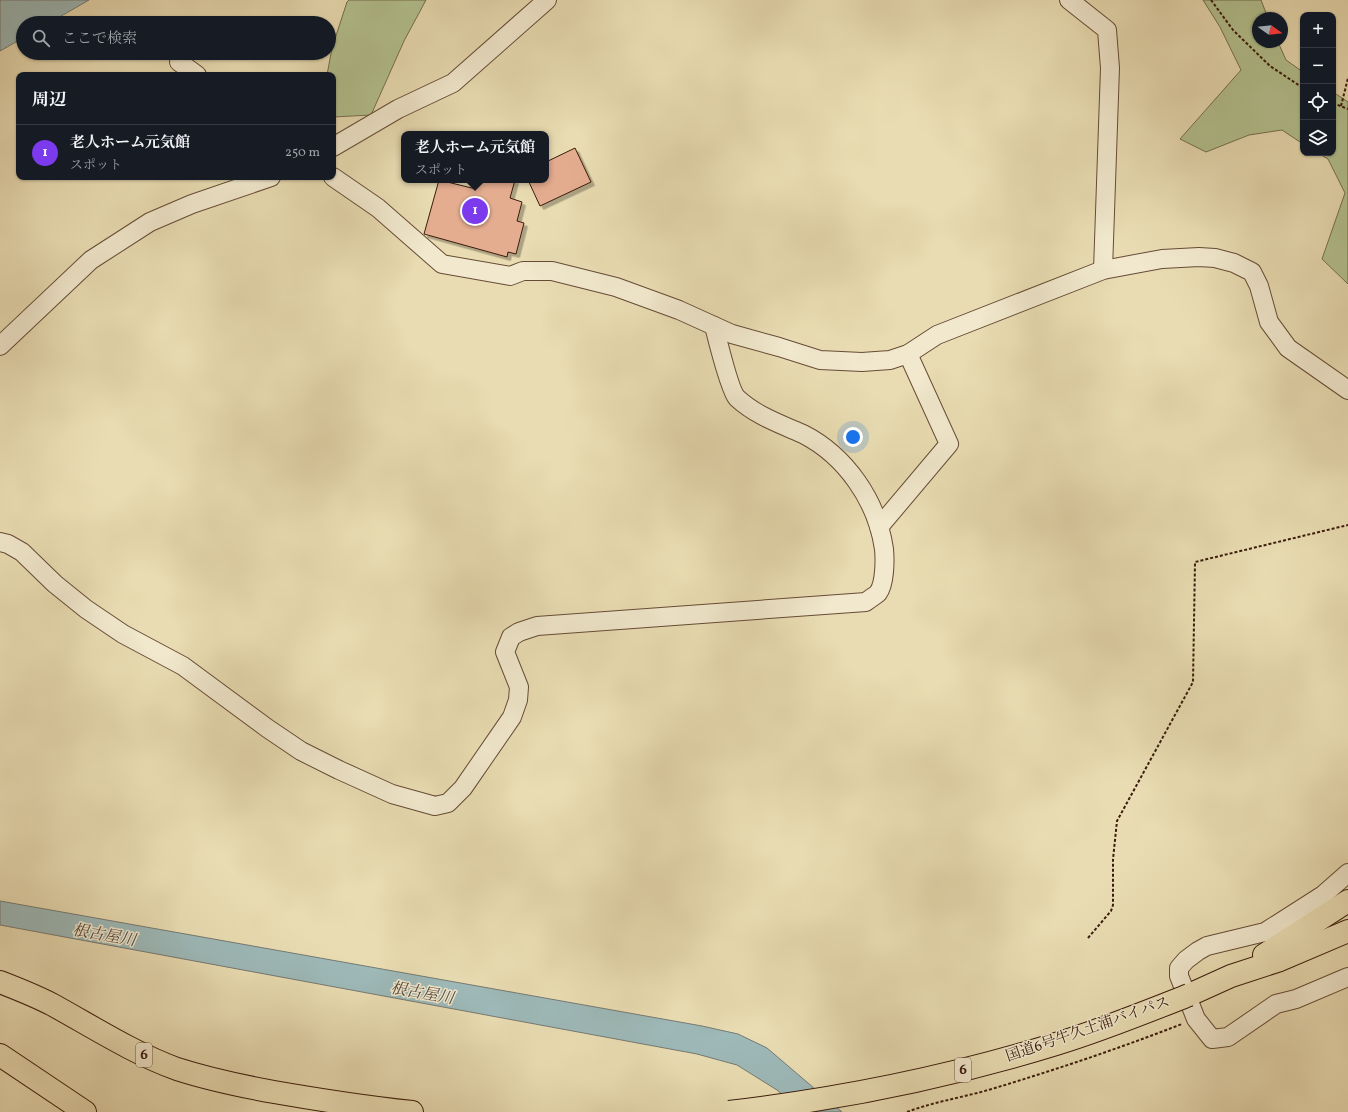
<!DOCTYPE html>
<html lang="ja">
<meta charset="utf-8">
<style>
body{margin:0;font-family:Vollkorn,"Noto Serif JP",serif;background:#242831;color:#f1f3f6}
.controls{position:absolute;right:12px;top:12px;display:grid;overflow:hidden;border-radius:8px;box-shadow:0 1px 3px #0004}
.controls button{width:36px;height:36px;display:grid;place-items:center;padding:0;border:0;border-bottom:1px solid #363941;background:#171b24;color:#f1f3f6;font:20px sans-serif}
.compass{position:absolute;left:1252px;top:12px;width:36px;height:36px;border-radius:50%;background:#171b24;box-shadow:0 1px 3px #0004;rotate:105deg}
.you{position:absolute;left:853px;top:437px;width:14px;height:14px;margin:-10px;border:3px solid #fff;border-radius:50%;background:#1a73e8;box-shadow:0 0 0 6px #1a73e833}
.badge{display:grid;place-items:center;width:26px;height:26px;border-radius:50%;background:#7c3aed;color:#fff;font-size:13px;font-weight:700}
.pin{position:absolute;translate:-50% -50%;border:2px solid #fff;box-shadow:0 1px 4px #0006}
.popup{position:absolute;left:401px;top:131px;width:148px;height:52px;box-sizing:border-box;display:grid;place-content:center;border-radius:8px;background:#171b24;filter:drop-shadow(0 1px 3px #0005);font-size:13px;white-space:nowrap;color:#9ea1a6}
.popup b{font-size:15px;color:#f1f3f6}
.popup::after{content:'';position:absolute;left:50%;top:100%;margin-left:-8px;border:8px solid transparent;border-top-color:#171b24}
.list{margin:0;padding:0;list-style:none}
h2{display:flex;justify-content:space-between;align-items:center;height:52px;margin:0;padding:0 16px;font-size:17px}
h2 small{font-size:13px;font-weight:400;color:#9ea1a6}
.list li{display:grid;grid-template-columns:26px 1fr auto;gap:12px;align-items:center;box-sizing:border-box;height:56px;padding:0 16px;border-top:1px solid #363941}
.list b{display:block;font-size:15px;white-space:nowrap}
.list p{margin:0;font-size:13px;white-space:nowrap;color:#9ea1a6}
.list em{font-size:13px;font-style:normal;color:#9ea1a6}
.icon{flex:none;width:22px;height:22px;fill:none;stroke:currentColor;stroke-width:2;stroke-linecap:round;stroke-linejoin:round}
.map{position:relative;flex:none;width:1348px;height:1112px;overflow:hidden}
.search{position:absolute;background:#171b24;box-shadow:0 1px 3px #0004;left:16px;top:16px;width:320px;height:44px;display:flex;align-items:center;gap:10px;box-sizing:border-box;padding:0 14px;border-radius:22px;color:#9ea1a6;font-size:15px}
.panel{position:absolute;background:#171b24;box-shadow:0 1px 3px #0004;left:16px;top:72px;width:320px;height:108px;border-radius:8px}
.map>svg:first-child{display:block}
</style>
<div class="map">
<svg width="1348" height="1112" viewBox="0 0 1348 1112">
<defs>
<filter id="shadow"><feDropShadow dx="3.5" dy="3.5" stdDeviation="0" flood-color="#0004"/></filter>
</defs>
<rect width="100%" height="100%" fill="#e9dcb2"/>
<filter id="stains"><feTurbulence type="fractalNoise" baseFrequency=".005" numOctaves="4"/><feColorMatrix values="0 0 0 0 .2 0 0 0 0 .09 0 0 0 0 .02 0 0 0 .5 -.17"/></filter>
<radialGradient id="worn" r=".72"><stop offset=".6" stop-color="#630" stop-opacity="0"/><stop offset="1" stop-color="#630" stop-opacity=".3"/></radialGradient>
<g fill="#b3c18f" stroke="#776e4e">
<path d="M349,0H426L404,41L371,115L333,117V75H327L332,48L347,2Z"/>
<path d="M1203,0H1261L1268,18H1258V42H1278L1286,60L1303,72V144L1282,130L1249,135L1206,152L1180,139L1241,70L1220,27Z"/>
<path d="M1333,92L1348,102V284L1322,259L1345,193L1328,159L1318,153H1333Z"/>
</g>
<g fill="#9db9b8" stroke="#767a73">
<path d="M0,0H89L49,23H23V38L0,51Z"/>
<path d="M0,901L702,1026L738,1034L767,1048L842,1112H802L777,1090L737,1065L697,1054L0,925Z"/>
</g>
<g fill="#e5ad90" stroke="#3b1c0c" filter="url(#shadow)">
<path d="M575,148L591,182L540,206L528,180H546V162Z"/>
<path d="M439,180L476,189L479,180H515L510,198L522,202L517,221L524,223L516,254L508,252L507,257L424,234Z"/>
</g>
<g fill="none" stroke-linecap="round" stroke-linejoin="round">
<g stroke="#664c36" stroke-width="20">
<g id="minor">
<path d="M1069,0L1107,30L1110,68L1103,270"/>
<path d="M179,62L197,75"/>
<path d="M333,147L398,109L453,83L547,0"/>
<path d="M333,177L378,208L442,264L510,276L523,271H552L616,287L679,310L732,334L779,347L820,360L862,362L890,360L908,354L937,335L1103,270L1162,259L1199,257L1215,258L1234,263L1252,272L1259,286L1269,322L1288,348L1348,390"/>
<path d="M0,346L91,260L150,222L192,204L271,177"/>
<path d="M879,527L949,444L908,354"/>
<path d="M0,542L8,544L22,552L55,584L86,609L123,634L183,666L267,728L301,751L339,770L392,794L435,806L448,803L463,788L512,717L518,700L519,687L505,652L511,637L519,632L537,626L866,602C869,599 875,596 878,593C885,584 885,560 884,549C877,501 846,456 803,434C780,424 755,415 737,398C730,391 717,338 714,326"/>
<path d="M1348,873L1323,895L1265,932L1207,946L1198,951L1186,960L1179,968V976L1196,1019L1212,1039L1228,1037L1276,1004L1296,999L1348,977"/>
</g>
</g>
<g stroke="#3b1c0c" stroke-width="24">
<g id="highway">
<path d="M1264,955L1348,901"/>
<path d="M0,982C18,989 36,996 53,1005C93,1027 133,1053 177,1069C208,1079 241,1086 274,1092C320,1100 366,1107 412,1112"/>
<path d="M1189,995L1231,976L1280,960L1348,931"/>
<path d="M0,1055L85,1112"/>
</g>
</g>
<g stroke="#3b1c0c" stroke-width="2" stroke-dasharray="3 2" stroke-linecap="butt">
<path d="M1211,0L1233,30L1270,66L1303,88"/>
<path d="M1333,103L1348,109"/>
<path d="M1341,106L1348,78"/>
<path d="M1088,938L1111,911L1113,905V859L1117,821L1193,682L1195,562L1348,525"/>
<path d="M907,1112C936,1101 966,1097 995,1088C1058,1069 1120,1048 1182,1024"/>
</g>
<use href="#minor" stroke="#f1e8cd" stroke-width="18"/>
<use href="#highway" stroke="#e9dcb2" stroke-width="22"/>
<g stroke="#3b1c0c" stroke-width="24" stroke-linecap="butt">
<path id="highway-bridge" d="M729,1112C840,1099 949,1077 1056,1044C1102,1030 1146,1012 1189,995"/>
</g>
<use href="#highway-bridge" stroke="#e9dcb2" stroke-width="22"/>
</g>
<g text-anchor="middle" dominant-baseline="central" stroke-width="3" stroke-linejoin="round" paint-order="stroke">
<g fill="#f1e8cd" stroke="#725946" stroke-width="1">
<rect x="136" y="1043" width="16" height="24" rx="3"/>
<rect x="955" y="1058" width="16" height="24" rx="3"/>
</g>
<g font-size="14" font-weight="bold" fill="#3b1c0c">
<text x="144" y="1055">6</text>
<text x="963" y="1070">6</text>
</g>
<g font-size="15" fill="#3b1c0c" stroke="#f1e8cd">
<text transform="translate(1088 1030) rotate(-19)">国道6号牛久土浦バイパス</text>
</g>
<g font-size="16" font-style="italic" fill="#584b40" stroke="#f1e8cd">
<text transform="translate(104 936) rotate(10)">根古屋川</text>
<text transform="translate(422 994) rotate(10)">根古屋川</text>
</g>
</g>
<rect width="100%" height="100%" filter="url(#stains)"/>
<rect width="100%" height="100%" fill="url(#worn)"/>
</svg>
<div class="controls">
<button>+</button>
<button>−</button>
<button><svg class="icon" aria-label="locate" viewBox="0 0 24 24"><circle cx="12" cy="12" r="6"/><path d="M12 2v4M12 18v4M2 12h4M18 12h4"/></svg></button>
<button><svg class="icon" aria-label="layers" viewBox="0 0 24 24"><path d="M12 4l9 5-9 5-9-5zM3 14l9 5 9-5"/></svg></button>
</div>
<svg class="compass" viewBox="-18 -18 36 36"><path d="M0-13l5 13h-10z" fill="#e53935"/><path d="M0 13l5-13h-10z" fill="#9ea1a6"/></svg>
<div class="you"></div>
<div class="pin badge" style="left:475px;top:211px">1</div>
<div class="popup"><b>老人ホーム元気館</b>スポット</div>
<div class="search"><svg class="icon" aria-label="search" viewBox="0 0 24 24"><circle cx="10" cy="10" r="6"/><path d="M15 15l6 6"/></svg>ここで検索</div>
<section class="panel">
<h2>周辺<small></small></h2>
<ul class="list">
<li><span class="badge">1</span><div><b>老人ホーム元気館</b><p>スポット</p></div><em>250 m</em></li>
</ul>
</section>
</div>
